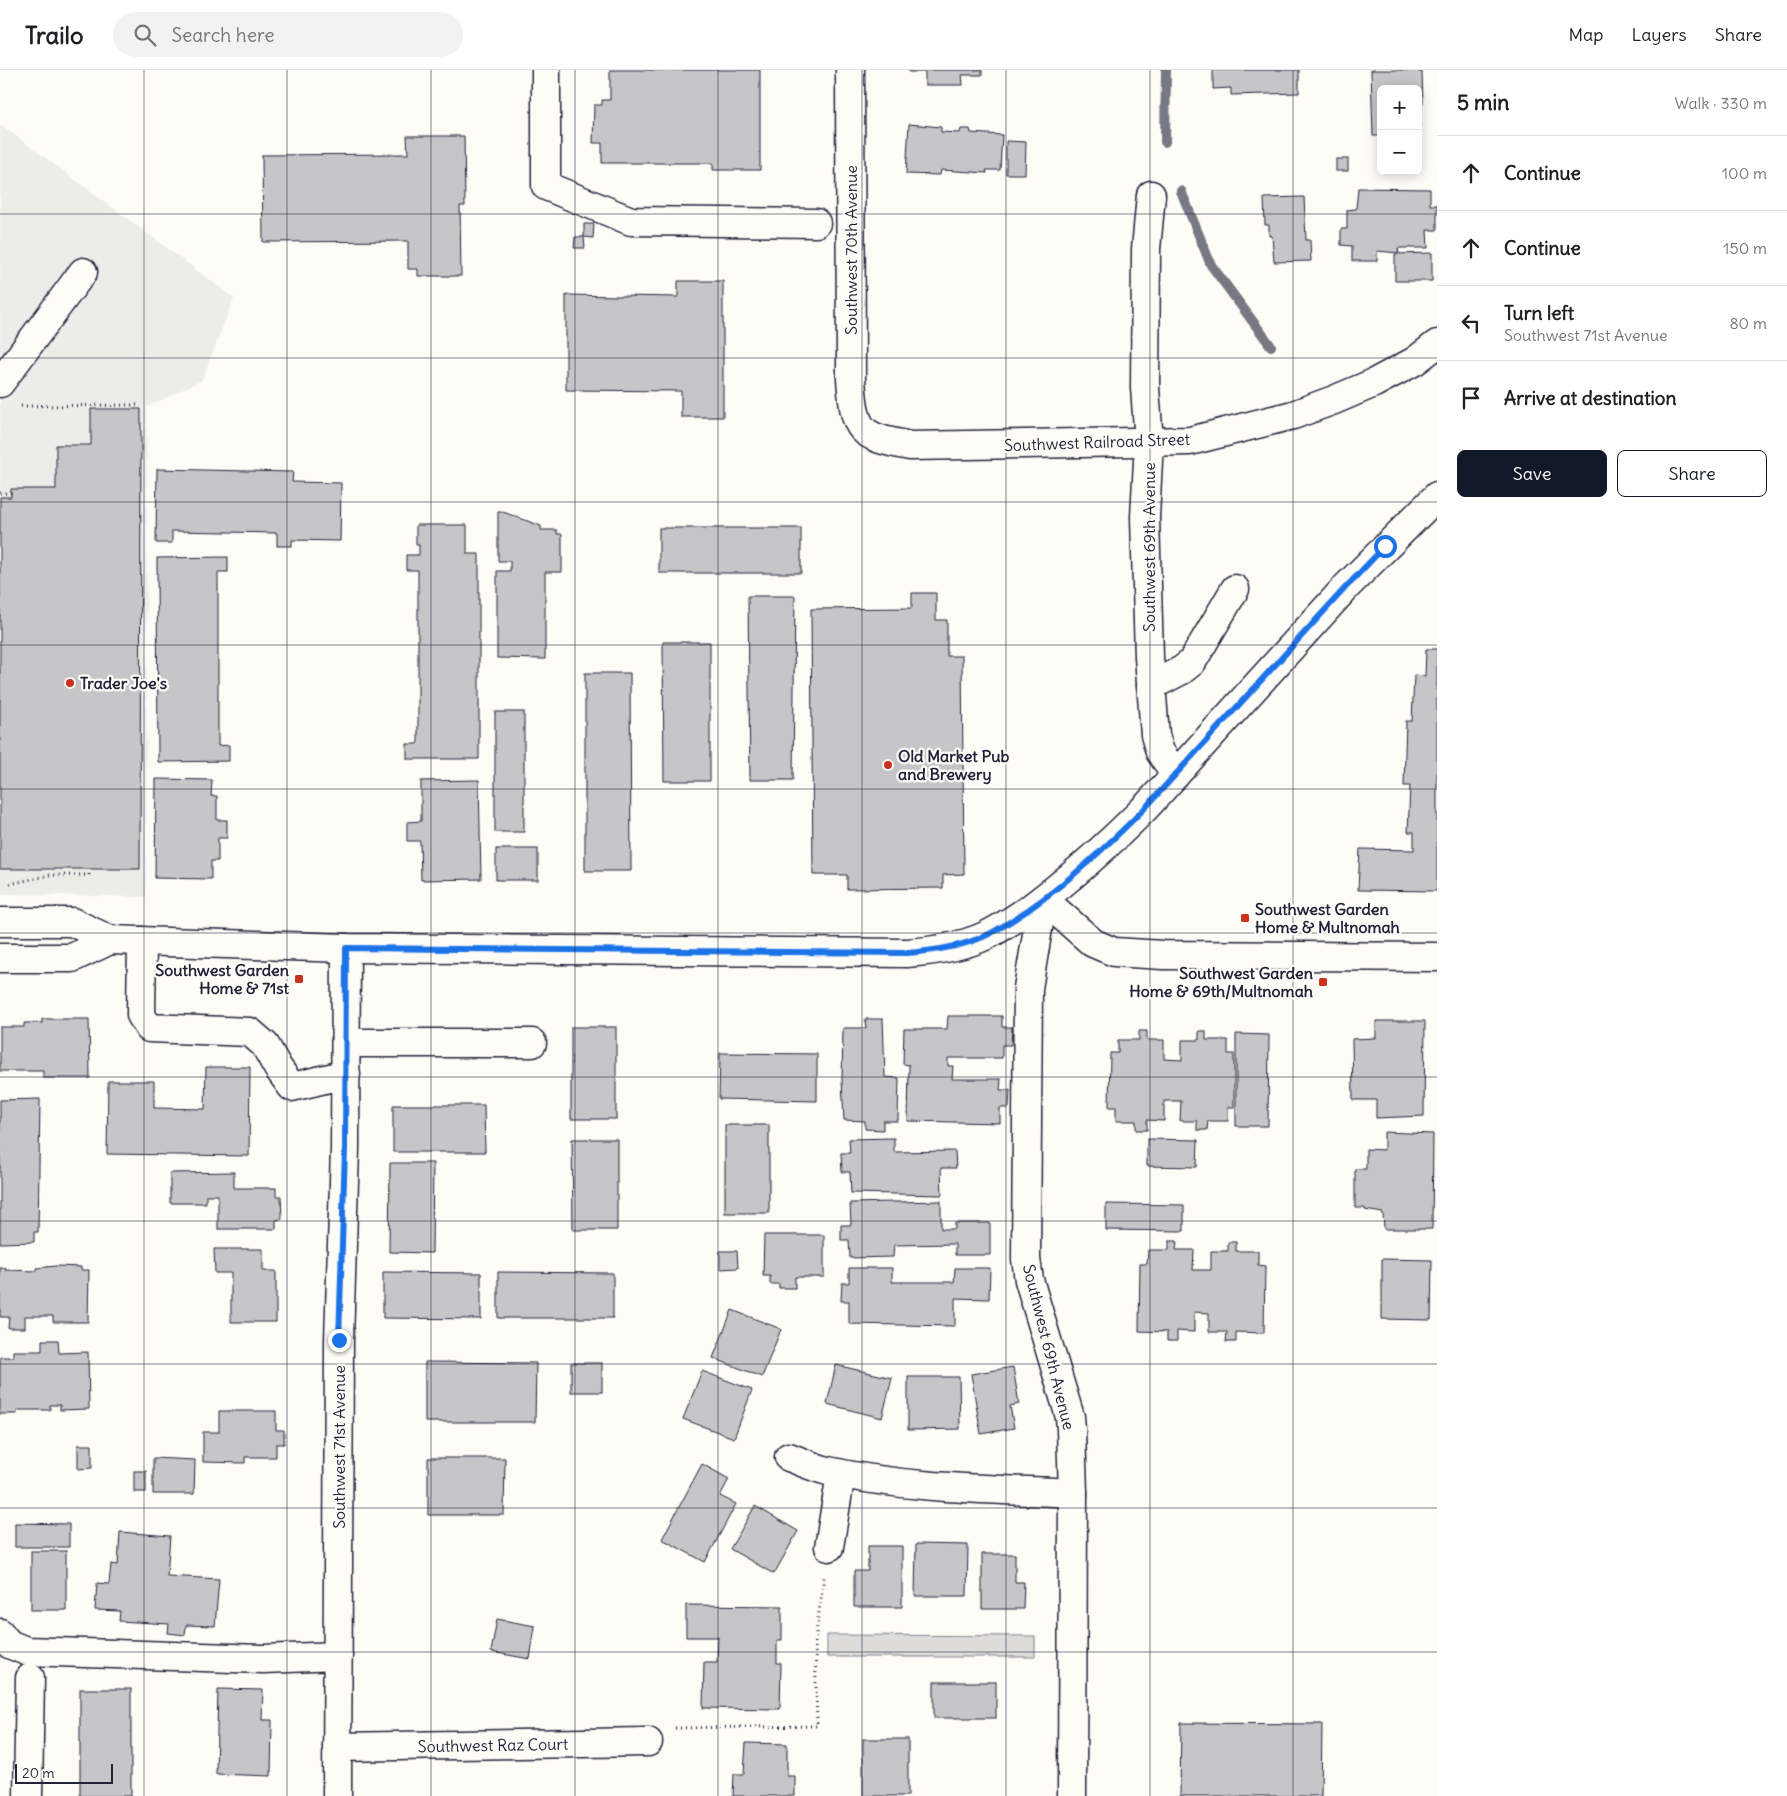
<!DOCTYPE html>
<meta charset="utf-8">
<style>
body{margin:0;font-family:Delius,sans-serif;background:#f2f2f2;color:#202124}
.controls{position:absolute;right:15px;top:15px;display:grid;overflow:hidden;border-radius:8px;box-shadow:0 2px 12px #0003}
.controls button{width:45px;height:45px;display:grid;place-items:center;padding:0;border:0;border-bottom:1px solid #e0e0e0;background:#fff;color:#202124;font:25px sans-serif}
.scale{position:absolute;left:15px;bottom:12px;width:98px;box-sizing:border-box;padding-left:5px;border:2px solid #22223b;border-top:0;font-size:14px;line-height:18px;white-space:nowrap;color:#22223b;-webkit-text-stroke:4px #fdfcf7;paint-order:stroke}
.stop{position:absolute;width:15px;height:15px;margin:-11px;border:4px solid #1a73e8;border-radius:50%;background:#fff}
.stop.end{background:#1a73e8;border-color:#fff;box-shadow:0 1px 5px #0008}
.list{margin:0;padding:0;list-style:none}
h2{display:flex;justify-content:space-between;align-items:center;height:65px;margin:0;padding:0 20px;font-size:21px}
h2 small{font-size:16px;font-weight:400;color:#757577}
.list li{display:grid;grid-template-columns:32px 1fr auto;gap:15px;align-items:center;box-sizing:border-box;height:75px;padding:0 20px;border-top:1px solid #e0e0e0}
.list b{display:block;font-size:19px;white-space:nowrap}
.list p{margin:0;font-size:16px;white-space:nowrap;color:#757577}
.list em{font-size:16px;font-style:normal;color:#757577}
.actions{display:flex;gap:10px;padding:15px 20px}
.actions a{flex:1;padding:11px 0;border:1px solid #111827;border-radius:8px;text-align:center;font-size:18px;color:#111827}
.actions .main{background:#111827;color:#fff}
.icon{flex:none;width:28px;height:28px;fill:none;stroke:currentColor;stroke-width:2;stroke-linecap:round;stroke-linejoin:round}
.map{position:relative;flex:none;width:1437px;height:1726px;overflow:hidden}
header{display:flex;align-items:center;gap:30px;box-sizing:border-box;height:70px;padding:0 25px;background:#fff;border-bottom:1px solid #e0e0e0}
header strong{font-size:24px}
nav{display:flex;gap:28px;margin-inline-start:auto;font-size:18px}
.search{width:350px;height:45px;background:#f2f2f2;display:flex;align-items:center;gap:12px;box-sizing:border-box;padding:0 18px;border-radius:28px;color:#757577;font-size:19px}
main{display:flex}
aside{flex:1;background:#fff}
.map>svg:first-child{display:block}
</style>
<header>
<strong>Trailo</strong>
<div class="search"><svg class="icon" aria-label="search" viewBox="0 0 24 24"><circle cx="10" cy="10" r="6"/><path d="M15 15l6 6"/></svg>Search here</div>
<nav><a>Map</a><a>Layers</a><a>Share</a></nav>
</header>
<main>
<div class="map">
<svg width="1437" height="1726" viewBox="0 0 1437 1726">
<rect width="100%" height="100%" fill="#fdfcf7"/>
<filter id="ink" filterUnits="userSpaceOnUse"><feTurbulence type="fractalNoise" baseFrequency=".02" numOctaves="2"/><feDisplacementMap in="SourceGraphic" scale="10" xChannelSelector="R" yChannelSelector="G"/><feConvolveMatrix kernelMatrix="1 2 1 2 8 2 1 2 1" color-interpolation-filters="sRGB"/></filter>
<g filter="url(#ink)">
<path fill="#ecece9" d="M0,54L234,228L202,310L147,337L146,827L0,824Z"/>
<path fill="#dddcdb" stroke="#807f8b" d="M827,1565L1035,1566V1587H827Z"/>
<g fill="none" stroke-linecap="round" stroke-linejoin="round">
<g stroke="#787885" stroke-width="10">
<path d="M1165,72L1166,0"/>
<path d="M1181,121L1211,195L1271,276"/>
</g>
</g>
<g fill="#c6c6c8" stroke="#22223b">
<path d="M610,0H760V100H713V93H602V73H593L594,35H602V30H610Z"/>
<path d="M909,0H982V5H962L963,15H925V2H909Z"/>
<path d="M1213,0H1299V23L1231,25V18L1213,19Z"/>
<path d="M1371,0H1419V2H1422L1423,34H1420V66H1418V19H1381V66H1373Z"/>
<path d="M909,54L941,57V62L960,63L961,59H970L971,63L1002,65L1000,100H986L987,103L941,100L940,105L906,104Z"/>
<path d="M407,66H464L465,136H460L461,206H418V199H408V171L263,172L262,85L408,84Z"/>
<path d="M1006,71L1026,72L1025,104H1006Z"/>
<rect x="1336" y="89" width="12" height="12"/>
<path d="M1358,118L1430,119V135H1437V160H1427L1428,178H1398L1399,183L1377,181V191H1352V176L1341,175V159H1347V140L1356,139Z"/>
<path d="M1304,127L1306,170H1310L1311,191L1274,192L1272,166H1269V155H1265L1264,128Z"/>
<path d="M584,154H594L593,168L584,167Z"/>
<path d="M575,167H584L585,178H574Z"/>
<path d="M1432,183V211H1395V184Z"/>
<path d="M678,211H723V347H681V321L566,320V225L678,227Z"/>
<path d="M91,339H141L140,799H0V427H11V419H56V375H91Z"/>
<path d="M157,399L293,402L292,412L341,413L340,471L292,470V476H277V463L172,461V473H156Z"/>
<path d="M498,442H503L541,456V460H557V464H562V502H545V589L497,588V501H510V491H498Z"/>
<path d="M416,455H467V484H479V689H407V674H418V500H406V485H419V475H416Z"/>
<rect x="659" y="458" width="142" height="45"/>
<path d="M228,487V502H218V676L229,675V691L158,692L157,488Z"/>
<path d="M912,523H936V550H947V586H962L964,804L943,805V818L847,819V805H813L811,539L912,538Z"/>
<path d="M748,526H795L793,710H750Z"/>
<path d="M663,572H710V711H664Z"/>
<path d="M1426,579H1437V821L1358,820L1360,779L1414,780V762H1408L1410,716H1404L1406,651H1412L1414,605L1425,606Z"/>
<path d="M585,603H630L631,801H585Z"/>
<rect x="495" y="642" width="29" height="120"/>
<path d="M156,709L212,710L211,726H217V750H227V768H218V791H211V809L155,808Z"/>
<path d="M479,710L481,809L421,810L420,771H407V752L421,751V711Z"/>
<rect x="496" y="779" width="42" height="31"/>
<path d="M948,946H1002V957H1012L1011,975H1002V988H948V996H953L952,1009H1001L1000,1020H1010L1009,1038H1000V1053L908,1051L909,995L903,994L904,959H947Z"/>
<path d="M42,949H89L90,1008H43V1001H0V957H24V953H42Z"/>
<path d="M865,949H883L885,1007L899,1008L898,1051H883V1060L865,1059V1051L844,1050L842,1011L843,958H866Z"/>
<path d="M1376,951H1425L1424,1046L1376,1048V1030H1353L1352,969L1376,968Z"/>
<rect x="571" y="957" width="45" height="92"/>
<path d="M1139,961H1147V970H1164V989L1182,990V970H1199V961H1206V970H1228V984H1234V1037H1228V1051H1208L1207,1060H1197V1051H1180L1181,1031H1164V1051L1147,1050V1060H1136V1051H1116V1037H1109L1110,983H1118V970H1139Z"/>
<path d="M1236,964L1269,965L1268,1056H1236Z"/>
<path d="M720,983L817,984V1031L719,1029Z"/>
<path d="M206,997H250L249,1086L107,1084L108,1011H154V1038L205,1039Z"/>
<path d="M40,1029L38,1162H34V1172L0,1173V1030Z"/>
<path d="M393,1035H484L485,1082H393Z"/>
<rect x="725" y="1055" width="44" height="88"/>
<path d="M1384,1062L1433,1064L1432,1159H1384L1383,1143L1365,1140V1138H1355V1099H1366V1079L1384,1080Z"/>
<path d="M894,1068V1082L955,1081L956,1098H941L942,1125L851,1123L850,1102H842L841,1083H850L849,1069Z"/>
<path d="M572,1069H617V1160H573Z"/>
<path d="M1147,1069L1198,1070L1197,1097L1147,1096Z"/>
<path d="M390,1093H433L432,1183L389,1182Z"/>
<path d="M234,1102V1118H276V1126H281L282,1149L276,1150V1159H218V1125H206V1133H170V1103Z"/>
<path d="M941,1131V1159H955V1153H990V1185H955V1174L894,1175L893,1187L850,1188L849,1170H841V1155H851L850,1133Z"/>
<path d="M1106,1134L1184,1135V1161L1106,1160Z"/>
<path d="M764,1165H824V1207H795V1218H779V1214H770V1206H763Z"/>
<path d="M1169,1171H1177L1176,1180H1194L1193,1200H1211V1181H1228V1172H1236V1181H1258V1195L1265,1196L1264,1263L1236,1262V1272H1226L1227,1262H1209V1243L1194,1242V1262L1177,1261V1271H1167V1262L1139,1261L1140,1194H1147L1148,1180H1169Z"/>
<path d="M214,1179H263V1201H276V1252H231V1203H215Z"/>
<path d="M720,1181H737L738,1198L720,1199Z"/>
<path d="M1382,1189L1432,1190L1431,1250L1382,1249Z"/>
<path d="M56,1196L81,1197V1200H89L88,1252H53V1246H25V1258H8L9,1247H0V1198H6L5,1200L37,1201V1198Z"/>
<path d="M849,1198H892V1212H954L955,1198H990L989,1229L955,1228V1256L849,1254V1231H841L842,1213H849Z"/>
<path d="M383,1202L481,1203V1249L383,1248Z"/>
<path d="M498,1202L613,1203V1248H498Z"/>
<path d="M732,1240L781,1259L762,1307L713,1288Z"/>
<path d="M42,1270H58L59,1283L88,1282L89,1339L60,1340V1335H50V1340H17V1344H0V1287H13V1281H42Z"/>
<path d="M425,1292L536,1293L535,1352H425Z"/>
<rect x="571" y="1293" width="31" height="29"/>
<path d="M836,1295L892,1308L882,1348L827,1334Z"/>
<path d="M1013,1297L1019,1334L1010,1336L1014,1358L981,1364L971,1304Z"/>
<path d="M702,1301L752,1320L734,1368L683,1349Z"/>
<path d="M908,1307H959L960,1359L908,1360Z"/>
<path d="M219,1341H276V1360H284V1374H276V1387H245V1393L203,1392V1362H219Z"/>
<path d="M78,1375H92V1398L78,1399Z"/>
<path d="M153,1388L195,1390L194,1424H153Z"/>
<path d="M428,1388H505L504,1445H428Z"/>
<path d="M702,1394L729,1409L720,1426L736,1434L705,1492L662,1469Z"/>
<rect x="134" y="1401" width="12" height="21"/>
<path d="M755,1436L798,1461L774,1504L730,1479Z"/>
<path d="M15,1453L69,1454V1477H15Z"/>
<path d="M120,1462L170,1466L167,1506L219,1509L215,1556L186,1555L185,1565L168,1563L169,1554L119,1551L120,1541L95,1540L97,1513L109,1514L111,1494L118,1495Z"/>
<path d="M916,1474L968,1475L967,1526H915Z"/>
<path d="M868,1476H902V1537H854V1501H868Z"/>
<rect x="31" y="1481" width="35" height="59"/>
<path d="M982,1484H1015V1512H1024L1023,1539H982Z"/>
<path d="M686,1535L782,1536V1570H777V1593H781L780,1639L703,1638L704,1592H717L718,1567H686Z"/>
<path d="M497,1549L535,1556L530,1589L491,1582Z"/>
<rect x="934" y="1612" width="62" height="36"/>
<rect x="80" y="1619" width="51" height="107"/>
<path d="M218,1619L263,1620L262,1650H272L271,1706L216,1704Z"/>
<path d="M1181,1653L1322,1654L1321,1726H1180Z"/>
<rect x="863" y="1669" width="45" height="57"/>
<path d="M746,1673L787,1674V1706H795V1726H733L734,1704H744Z"/>
</g>
<g fill="none" stroke-linecap="round" stroke-linejoin="round">
<g stroke="#22223b" stroke-width="31">
<g id="minor">
<path d="M546,0V116L631,151L816,153"/>
<path d="M850,0L851,309C855,362 858,366 910,376L1190,371L1293,345L1334,330L1374,313L1415,291L1437,274"/>
<path d="M1151,125L1146,179L1145,318L1149,372L1145,447L1149,587L1155,665L1160,682L1176,704"/>
<path d="M0,313L83,202"/>
<path d="M1151,616L1182,600L1192,592L1235,519"/>
<path d="M1043,829L1028,918L1026,1189L1029,1210L1070,1347L1071,1359L1073,1423L1072,1726"/>
<path d="M1043,829L1093,873L1114,882L1163,885L1437,887"/>
<path d="M142,871L141,945L149,958L250,962L265,975L278,998L292,1017L346,1004"/>
<path d="M346,973H532"/>
<path d="M789,1387C802,1392 815,1398 828,1401C909,1419 991,1419 1073,1423"/>
<path d="M829,1477L841,1404"/>
<path d="M0,1563L9,1574L26,1581L263,1589L338,1586"/>
<path d="M337,1677L648,1672"/>
<path d="M28,1726L30,1608"/>
<path d="M337,1726L339,1270L345,1079L346,878"/>
</g>
</g>
<g stroke="#22223b" stroke-width="31">
<g id="major">
<path d="M0,852H72L110,870L346,878L907,883C934,881 961,877 985,866C1000,859 1014,849 1028,840C1071,809 1109,774 1146,737L1346,517L1437,426"/>
<path d="M0,888H72L110,870"/>
</g>
</g>
<g stroke="#22223b" stroke-width="3" stroke-dasharray="1 4" stroke-linecap="butt">
<path d="M21,336L138,335"/>
<path d="M0,423H11"/>
<path d="M10,814L50,805H89V799"/>
<path d="M675,1658L817,1656L815,1571L824,1506"/>
</g>
<use href="#minor" stroke="#fdfcf7" stroke-width="28"/>
<use href="#major" stroke="#fdfcf7" stroke-width="28"/>
</g>
</g>
<g fill="none" stroke-linecap="round" stroke-linejoin="round" filter="url(#ink)">
<path stroke="#1a73e8" stroke-width="6" d="M339,1270L345,1079L346,878L907,883C934,881 961,877 985,866C1000,859 1014,849 1028,840C1071,810 1109,774 1146,737L1346,517L1385,476"/>
</g>
<path fill="none" stroke="#22223b" stroke-width="1" stroke-opacity="0.55" d="M144,0V1726M287,0V1726M431,0V1726M575,0V1726M718,0V1726M862,0V1726M1006,0V1726M1150,0V1726M1293,0V1726M0,144H1437M0,288H1437M0,432H1437M0,575H1437M0,719H1437M0,863H1437M0,1007H1437M0,1151H1437M0,1294H1437M0,1438H1437M0,1582H1437"/>
<g fill="#c8321e" stroke="#fdfcf7" stroke-width="2">
<circle cx="70" cy="613" r="5"/>
<circle cx="888" cy="695" r="5"/>
<rect x="1240" y="843" width="10" height="10" rx="2.5"/>
<rect x="294" y="904" width="10" height="10" rx="2.5"/>
<rect x="1318" y="907" width="10" height="10" rx="2.5"/>
</g>
<g text-anchor="middle" dominant-baseline="central" stroke-width="4.5" stroke-linejoin="round" paint-order="stroke">
<g font-size="16" fill="#22223b" stroke="#fdfcf7">
<text transform="translate(851 180) rotate(-90)">Southwest 70th Avenue</text>
<text transform="translate(1097 372) rotate(-2)">Southwest Railroad Street</text>
<text transform="translate(1149 477) rotate(-90)">Southwest 69th Avenue</text>
<text transform="translate(1049 1277) rotate(76)">Southwest 69th Avenue</text>
<text transform="translate(339 1377) rotate(-90)">Southwest 71st Avenue</text>
<text transform="translate(493 1675) rotate(-1)">Southwest Raz Court</text>
</g>
<g font-size="16" font-weight="bold" fill="#22223b" stroke="#fdfcf7" text-anchor="start">
<text x="80" y="613">Trader Joe's</text>
<text x="898" y="686">Old Market Pub<tspan x="898" dy="18">and Brewery</tspan></text>
<text x="1255" y="839">Southwest Garden<tspan x="1255" dy="18">Home &amp; Multnomah</tspan></text>
<text x="289" y="900" text-anchor="end">Southwest Garden<tspan x="289" dy="18">Home &amp; 71st</tspan></text>
<text x="1313" y="903" text-anchor="end">Southwest Garden<tspan x="1313" dy="18">Home &amp; 69th/Multnomah</tspan></text>
</g>
</g>
</svg>
<div class="controls">
<button>+</button>
<button>−</button>
</div>
<div class="scale">20 m</div>
<div class="stop" style="left:1385px;top:476px"></div>
<div class="stop end" style="left:339px;top:1270px"></div>
</div>
<aside>
<h2>5 min<small>Walk · 330 m</small></h2>
<ul class="list">
<li><svg class="icon" aria-label="ahead" viewBox="0 0 24 24"><path d="M12 20V5M6 11l6-6 6 6"/></svg><div><b>Continue</b></div><em>100 m</em></li>
<li><svg class="icon" aria-label="ahead" viewBox="0 0 24 24"><path d="M12 20V5M6 11l6-6 6 6"/></svg><div><b>Continue</b></div><em>150 m</em></li>
<li><svg class="icon" aria-label="left" viewBox="0 0 24 24"><path d="M17 20v-9H6M10 6l-5 5 5 5"/></svg><div><b>Turn left</b><p>Southwest 71st Avenue</p></div><em>80 m</em></li>
<li><svg class="icon" aria-label="arrive" viewBox="0 0 24 24"><path d="M6 21V4h12l-3 4 3 4H6"/></svg><div><b>Arrive at destination</b></div></li>
</ul>
<div class="actions"><a class="main">Save</a><a>Share</a></div>
</aside>
</main>
